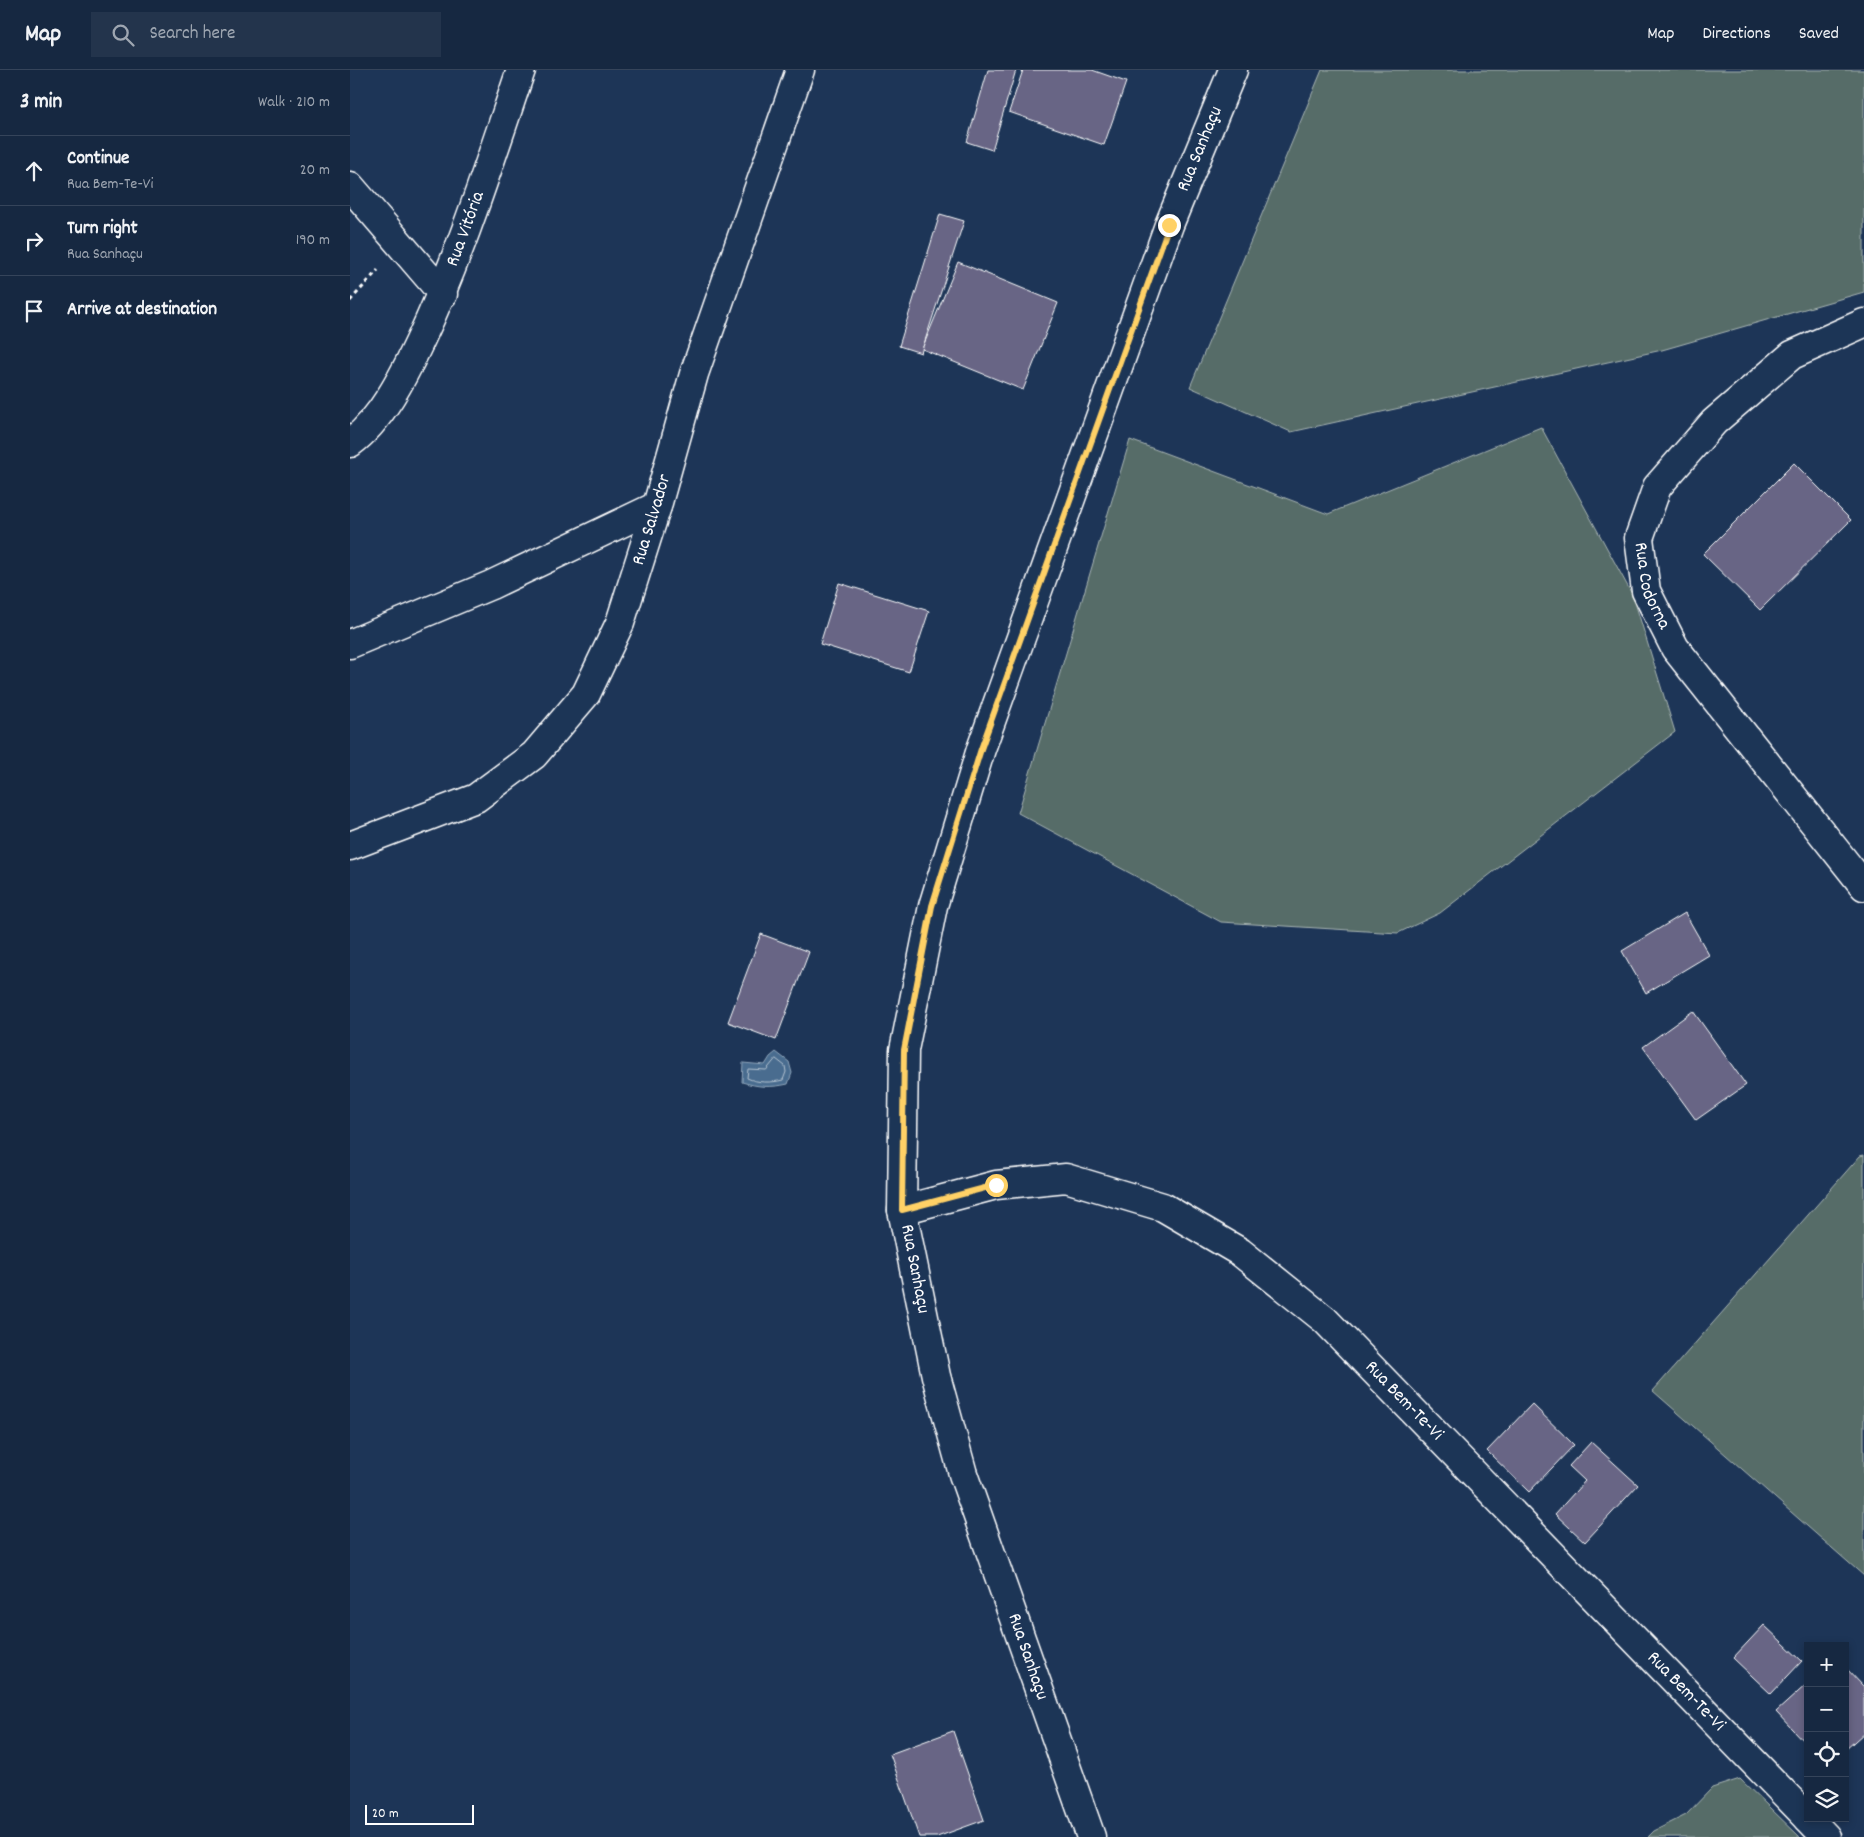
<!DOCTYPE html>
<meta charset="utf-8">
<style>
body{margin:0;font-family:Dekko,sans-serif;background:#23344c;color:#f1f3f6}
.controls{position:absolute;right:15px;bottom:15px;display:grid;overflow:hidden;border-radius:0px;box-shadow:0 2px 8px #0003}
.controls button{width:45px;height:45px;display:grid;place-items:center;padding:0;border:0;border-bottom:1px solid #35445a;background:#162841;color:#f1f3f6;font:25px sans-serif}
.scale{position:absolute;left:15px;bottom:12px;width:109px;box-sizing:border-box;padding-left:5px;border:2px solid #fff;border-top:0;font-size:14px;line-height:18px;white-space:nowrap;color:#fff;-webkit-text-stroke:4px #1d3557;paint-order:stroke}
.stop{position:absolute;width:15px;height:15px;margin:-11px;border:4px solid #ffd166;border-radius:50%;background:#fff}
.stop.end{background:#ffd166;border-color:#fff;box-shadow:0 1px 5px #0008}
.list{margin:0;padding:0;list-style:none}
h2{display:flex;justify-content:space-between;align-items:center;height:65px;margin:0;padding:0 20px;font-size:21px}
h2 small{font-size:16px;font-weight:400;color:#9ea6b1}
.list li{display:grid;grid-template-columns:32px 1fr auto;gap:15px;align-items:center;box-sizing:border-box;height:70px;padding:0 20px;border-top:1px solid #35445a}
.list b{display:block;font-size:19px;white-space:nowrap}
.list p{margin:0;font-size:16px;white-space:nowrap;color:#9ea6b1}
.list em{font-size:16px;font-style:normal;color:#9ea6b1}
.icon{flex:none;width:28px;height:28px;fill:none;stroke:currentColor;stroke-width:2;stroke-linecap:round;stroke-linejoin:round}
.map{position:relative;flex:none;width:1514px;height:1767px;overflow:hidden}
header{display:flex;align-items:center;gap:30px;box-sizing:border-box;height:70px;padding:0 25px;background:#162841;border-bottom:1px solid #35445a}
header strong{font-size:24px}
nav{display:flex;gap:28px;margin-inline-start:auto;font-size:18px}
.search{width:350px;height:45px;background:#23344c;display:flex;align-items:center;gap:12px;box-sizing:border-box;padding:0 18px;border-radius:0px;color:#9ea6b1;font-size:19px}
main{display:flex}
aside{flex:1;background:#162841}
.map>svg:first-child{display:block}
</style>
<header>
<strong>Map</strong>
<div class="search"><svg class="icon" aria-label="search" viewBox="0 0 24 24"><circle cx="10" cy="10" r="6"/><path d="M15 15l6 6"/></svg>Search here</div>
<nav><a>Map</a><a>Directions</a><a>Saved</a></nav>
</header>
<main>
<aside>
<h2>3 min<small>Walk · 210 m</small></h2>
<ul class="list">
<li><svg class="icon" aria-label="ahead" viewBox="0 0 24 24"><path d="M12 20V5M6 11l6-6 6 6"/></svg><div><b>Continue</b><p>Rua Bem-Te-Vi</p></div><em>20 m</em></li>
<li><svg class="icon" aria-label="right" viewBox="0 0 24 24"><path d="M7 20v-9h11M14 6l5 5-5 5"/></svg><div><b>Turn right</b><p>Rua Sanhaçu</p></div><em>190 m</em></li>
<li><svg class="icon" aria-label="arrive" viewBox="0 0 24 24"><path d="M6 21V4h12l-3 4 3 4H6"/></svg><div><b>Arrive at destination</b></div></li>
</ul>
</aside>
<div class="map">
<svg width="1514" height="1767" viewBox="0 0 1514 1767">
<rect width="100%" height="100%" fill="#1d3557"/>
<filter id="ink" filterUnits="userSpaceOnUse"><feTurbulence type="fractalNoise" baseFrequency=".02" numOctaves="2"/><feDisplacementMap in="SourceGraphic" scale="10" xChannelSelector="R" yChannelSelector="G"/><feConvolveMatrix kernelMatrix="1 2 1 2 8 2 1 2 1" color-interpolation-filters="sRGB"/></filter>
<g filter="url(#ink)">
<g fill="#566c68" stroke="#aab6b4">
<path d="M972,0H1514V222L1312,280L941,362L840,317Z"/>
<path d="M1191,357L1283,526L1325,662L1090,843L1048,863L871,852L668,743L780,370L978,444Z"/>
<path d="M1514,1085V1506L1303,1321L1510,1086Z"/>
<path d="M1390,1709L1450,1767H1298L1304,1761L1336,1745L1362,1718Z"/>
</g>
<path fill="#486c8f" stroke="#91a7bc" d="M426,982L439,992L442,1003L438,1014C421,1018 408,1017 392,1012L393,993L415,995L420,987Z"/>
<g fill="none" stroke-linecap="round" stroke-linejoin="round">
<path stroke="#b6c4d2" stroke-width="1" d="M426,989L435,996L436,1002L433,1010C421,1013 408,1013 397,1008L398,999L416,1000Z"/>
</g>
<g fill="#676585" stroke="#fff">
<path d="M638,0H666L642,80L617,72Z"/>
<path d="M673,0H742L776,12L754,75L659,42Z"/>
<path d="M590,144L614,151L571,283L549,276Z"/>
<path d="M608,192L708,233L673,320L572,279Z"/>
<path d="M1444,393L1501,450L1410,540L1353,484Z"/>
<path d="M489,513L579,541L559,602L470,574Z"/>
<path d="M1335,843L1359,885L1296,923L1272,881Z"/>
<path d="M411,864L459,882L426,970L378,952Z"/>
<path d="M1343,941L1396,1015L1346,1050L1293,977Z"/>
<path d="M1182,1334L1224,1375L1179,1422L1137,1381Z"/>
<path d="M1241,1372L1288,1415L1235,1472L1205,1444L1235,1411L1219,1396Z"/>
<path d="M1414,1555L1452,1591L1421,1624L1383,1588Z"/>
<path d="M1495,1597L1514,1617V1663L1495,1680Z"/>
<path d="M1458,1613V1676L1426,1642Z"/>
<path d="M603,1661L634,1750L587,1767H569L540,1684Z"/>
</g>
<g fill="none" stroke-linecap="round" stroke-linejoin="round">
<g stroke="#fff" stroke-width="31">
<g id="street">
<path d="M0,116L93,224"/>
<path id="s1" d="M1514,253L1442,285L1364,352L1307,417L1289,468L1296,521L1325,578L1514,816"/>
<path id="s2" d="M0,373C31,351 54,305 70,271C111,184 140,91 171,0"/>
<path d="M0,574L141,515L307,436"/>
<path id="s3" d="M0,776L126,728L184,685L236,624L270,553L307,436L344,304L450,0"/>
<path id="s4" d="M552,1140L646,1115L716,1108L813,1137L890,1182L975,1250L1458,1748"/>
<path d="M1458,1748L1476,1767"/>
<path id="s5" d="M741,1767L613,1404L586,1306L552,1140L554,980L583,836L631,679L819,155L883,0"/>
</g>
</g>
<path stroke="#fff" stroke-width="3" stroke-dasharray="4 4" stroke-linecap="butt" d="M0,231L28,200"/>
<use href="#street" stroke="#1d3557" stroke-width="28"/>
</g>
</g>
<g fill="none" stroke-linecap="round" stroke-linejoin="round" filter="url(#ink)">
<path stroke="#ffd166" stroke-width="6" d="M646,1115L552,1140L554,980L582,836L631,679L819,155"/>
</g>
<g text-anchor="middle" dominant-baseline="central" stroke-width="5" stroke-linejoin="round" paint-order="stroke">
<g font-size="19" fill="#fff" stroke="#1d3557">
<text stroke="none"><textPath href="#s5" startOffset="1766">Rua Sanhaçu</textPath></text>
<text stroke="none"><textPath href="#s2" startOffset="246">Rua Vitória</textPath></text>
<text stroke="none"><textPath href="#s3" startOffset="474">Rua Salvador</textPath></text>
<text stroke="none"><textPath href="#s1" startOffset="372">Rua Codorna</textPath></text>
<text transform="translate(564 1199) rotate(79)">Rua Sanhaçu</text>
<text stroke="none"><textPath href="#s4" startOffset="580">Rua Bem-Te-Vi</textPath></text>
<text transform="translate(677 1587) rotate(71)">Rua Sanhaçu</text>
<text stroke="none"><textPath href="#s4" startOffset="985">Rua Bem-Te-Vi</textPath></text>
</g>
</g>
</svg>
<div class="controls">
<button>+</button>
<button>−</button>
<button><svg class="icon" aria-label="locate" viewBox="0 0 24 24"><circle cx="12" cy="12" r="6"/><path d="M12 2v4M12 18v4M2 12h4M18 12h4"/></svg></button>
<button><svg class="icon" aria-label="layers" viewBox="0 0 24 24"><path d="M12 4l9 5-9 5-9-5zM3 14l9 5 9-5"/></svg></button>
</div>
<div class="scale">20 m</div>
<div class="stop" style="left:646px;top:1115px"></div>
<div class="stop end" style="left:819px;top:155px"></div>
</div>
</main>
